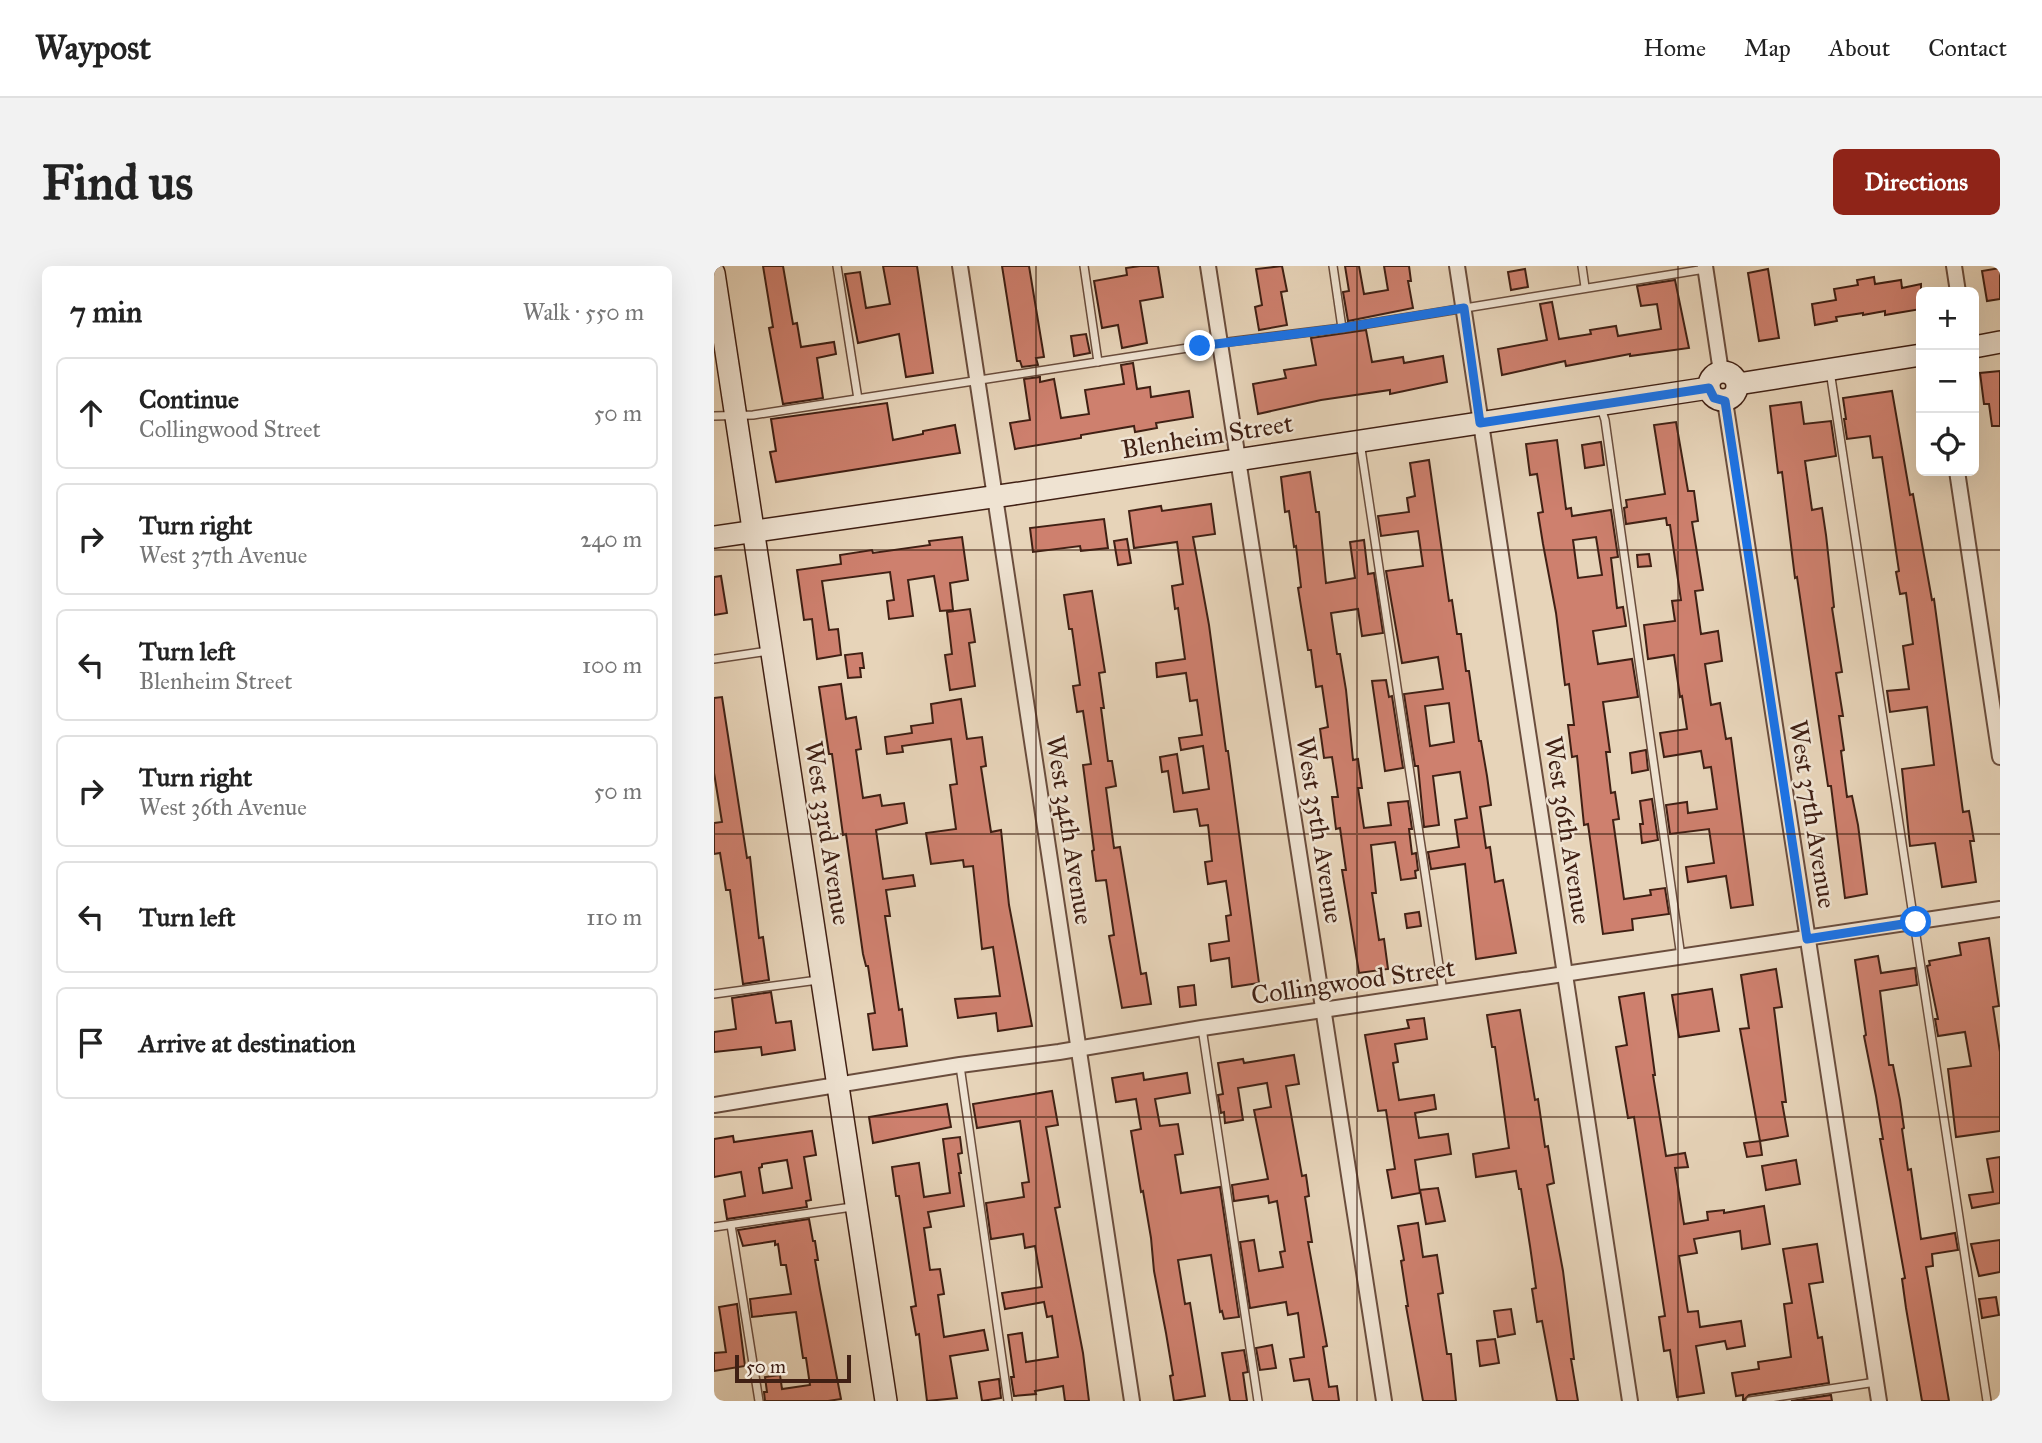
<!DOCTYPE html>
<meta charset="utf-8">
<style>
body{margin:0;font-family:"IM FELL Great Primer",serif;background:#f2f2f2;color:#222}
.controls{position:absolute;right:21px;top:21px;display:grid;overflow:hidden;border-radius:10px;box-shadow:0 7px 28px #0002}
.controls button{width:63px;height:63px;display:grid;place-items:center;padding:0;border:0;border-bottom:2px solid #e0e0e0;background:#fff;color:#222;font:35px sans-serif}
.scale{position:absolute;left:21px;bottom:18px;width:116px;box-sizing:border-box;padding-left:7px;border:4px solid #402014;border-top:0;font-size:19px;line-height:24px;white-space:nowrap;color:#402014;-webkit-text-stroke:5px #efe3d2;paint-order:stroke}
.stop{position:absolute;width:21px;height:21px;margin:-16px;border:5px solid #1a73e8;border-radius:50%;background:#fff}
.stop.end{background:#1a73e8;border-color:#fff;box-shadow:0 2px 7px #0008}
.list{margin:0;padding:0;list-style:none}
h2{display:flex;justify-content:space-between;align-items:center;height:91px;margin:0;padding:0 28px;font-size:30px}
h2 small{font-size:23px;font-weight:400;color:#767676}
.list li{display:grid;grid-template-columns:46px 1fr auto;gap:21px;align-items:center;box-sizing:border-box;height:112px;margin:0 14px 14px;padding:0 14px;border:2px solid #e0e0e0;border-radius:10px}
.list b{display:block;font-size:26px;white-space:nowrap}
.list p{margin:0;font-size:23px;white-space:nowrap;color:#767676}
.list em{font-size:23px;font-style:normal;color:#767676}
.icon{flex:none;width:38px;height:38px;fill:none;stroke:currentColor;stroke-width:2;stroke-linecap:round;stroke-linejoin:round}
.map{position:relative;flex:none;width:1286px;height:1135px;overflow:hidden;border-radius:10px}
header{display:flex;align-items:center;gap:42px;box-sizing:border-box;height:98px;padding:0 35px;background:#fff;border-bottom:2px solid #e0e0e0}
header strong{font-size:33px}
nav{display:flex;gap:38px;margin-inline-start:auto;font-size:24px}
.intro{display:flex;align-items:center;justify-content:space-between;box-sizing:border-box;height:168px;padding:0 42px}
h1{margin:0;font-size:49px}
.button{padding:18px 32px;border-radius:10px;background:#8f2418;color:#fff;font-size:24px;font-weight:700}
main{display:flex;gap:42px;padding:0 42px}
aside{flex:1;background:#fff;border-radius:10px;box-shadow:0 7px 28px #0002}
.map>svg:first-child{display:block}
</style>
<header>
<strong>Waypost</strong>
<nav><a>Home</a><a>Map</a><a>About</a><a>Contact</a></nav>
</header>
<div class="intro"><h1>Find us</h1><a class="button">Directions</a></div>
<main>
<aside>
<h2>7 min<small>Walk · 550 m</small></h2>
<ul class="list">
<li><svg class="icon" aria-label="ahead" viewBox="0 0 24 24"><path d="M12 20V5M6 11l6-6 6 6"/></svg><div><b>Continue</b><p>Collingwood Street</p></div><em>50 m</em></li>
<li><svg class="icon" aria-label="right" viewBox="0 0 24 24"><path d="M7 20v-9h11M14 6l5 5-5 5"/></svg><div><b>Turn right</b><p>West 37th Avenue</p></div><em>240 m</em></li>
<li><svg class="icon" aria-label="left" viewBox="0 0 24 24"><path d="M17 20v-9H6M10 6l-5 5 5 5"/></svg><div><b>Turn left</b><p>Blenheim Street</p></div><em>100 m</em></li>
<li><svg class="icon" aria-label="right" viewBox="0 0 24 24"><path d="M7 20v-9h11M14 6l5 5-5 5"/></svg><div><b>Turn right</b><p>West 36th Avenue</p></div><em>50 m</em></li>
<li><svg class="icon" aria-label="left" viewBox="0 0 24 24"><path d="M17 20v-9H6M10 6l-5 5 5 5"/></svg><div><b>Turn left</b></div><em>110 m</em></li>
<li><svg class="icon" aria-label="arrive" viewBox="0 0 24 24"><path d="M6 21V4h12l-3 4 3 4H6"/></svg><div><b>Arrive at destination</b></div></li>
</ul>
</aside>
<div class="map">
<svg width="1286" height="1135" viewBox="0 0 1286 1135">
<rect width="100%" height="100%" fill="#e7d4b9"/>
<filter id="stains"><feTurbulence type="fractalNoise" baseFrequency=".00286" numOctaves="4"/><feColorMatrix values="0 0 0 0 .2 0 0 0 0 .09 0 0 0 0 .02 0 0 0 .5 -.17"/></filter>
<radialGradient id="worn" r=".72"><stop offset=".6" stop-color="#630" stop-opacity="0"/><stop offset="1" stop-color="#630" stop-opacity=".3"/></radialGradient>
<g fill="#ce806e" stroke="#402014" stroke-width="2" fill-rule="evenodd">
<path d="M49,0H69L79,58L83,57L87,81L120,76L122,88L103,92L109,132L69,138L55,62L59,61Z"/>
<path d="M169,0H203L219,107L192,111L185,68L144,77L131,8L146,6L152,42L176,38Z"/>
<path d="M288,0H315L330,91L322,92L324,99L308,101L306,95H303Z"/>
<path d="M426,0H444L449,31L426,35L433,77L408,82L404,59L388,62L380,15L413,9L412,2Z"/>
<path d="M568,0L573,25L567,26L573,59L545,64L541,41L548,39L542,3Z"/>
<path d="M631,0H645L650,28L674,24L670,0H695L697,15H694L699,42L634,55L629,26L635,25Z"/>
<path d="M1286,2V33L1273,35L1268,5Z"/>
<path d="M811,3L814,21L797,24L794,6Z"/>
<path d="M1054,3L1065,72L1045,75L1034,7Z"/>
<path d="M1160,11L1161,18L1187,14L1188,22L1207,18V43L1171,49V45L1149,49V47L1122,51L1123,55L1101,59L1098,38L1122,34L1120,23L1144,19L1143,14Z"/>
<path d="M961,14L975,82L916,90V88L852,100L851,95L788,109L784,83L833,74L826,38L838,36L845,73L877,68L876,64L902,60L904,70L947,63L943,38L927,40L923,20Z"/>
<path d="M652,64L658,96L689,91L690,97L729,90L733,116L676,128V124L607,134L544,148L539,118L572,112L570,104L602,99L597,72Z"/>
<path d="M372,68L376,87L360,90L357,70Z"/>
<path d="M419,97L423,123L436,121L437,131L475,125L479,151L442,157L443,162L421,166L420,160L367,169V172L301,183L296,157L316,154L310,113L326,111V116L340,113L347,152L375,148L371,124L410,118L407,99Z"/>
<path d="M1286,105V160H1278L1275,138H1270L1266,107Z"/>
<path d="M1178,125L1196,229L1199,228L1218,334L1220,333L1249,546L1255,545L1260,575H1256L1262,616L1228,621L1221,577L1196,580L1188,503L1220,499L1213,441L1176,446L1173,425L1195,423L1189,380L1199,378L1192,327L1186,328L1182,306L1185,305L1168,191L1159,192L1156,170L1133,173L1130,153H1132L1129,132Z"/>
<path d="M1087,136L1090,158L1117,155L1122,190L1091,195L1098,244L1108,242L1112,269L1120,341L1118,342L1128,406L1122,407L1129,450H1125L1130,484L1127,485L1133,531L1138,530L1144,559L1153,628L1131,632L1117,520H1114L1083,311L1081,312L1068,206L1064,207L1056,140Z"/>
<path d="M173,137L179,174L209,168V165L241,159L246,187L62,216L56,186L62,185L57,153Z"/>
<path d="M962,156L974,225H980L984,255L978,256L989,324L981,325L987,368L1004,365L1008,395L991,398L997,439L1006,437L1012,473L1017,472L1039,639L1017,642L1012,610L974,616L972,601L1000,597L995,563L956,568L952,539L973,536L974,547L1003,543L997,501L990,502L987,485L950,491L946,467L973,463L968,430L966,431L960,389L934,393L930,359L961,355L958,335L967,334L956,259H953L952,252L912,258L910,242L913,241L912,234L951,228L940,159Z"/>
<path d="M843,174L852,243L857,242L858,250L897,244L904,291L897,292L903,342L909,341L912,360L879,365L884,398L918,393L924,431L889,436L896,486H892L897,527L901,526L905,553L899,554L910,633L937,629L936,624L951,622L955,648L918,653L919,664L889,668L874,558L870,559L863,490L858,491L854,459H860L855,418L851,419L842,347L829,278L824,247L829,246L823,208L816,209L812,178ZM882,271L888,309L864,312L859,274Z"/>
<path d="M887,176L890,199L871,202L868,179Z"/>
<path d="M715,194L735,335L738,334L743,368H747L752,405H755L765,475H767L773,510L777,539L766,541L772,582L776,581L781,616L789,614L802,687L762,693L751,598L717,603L714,586L745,581L741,554L753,552L746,506L719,510L725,559L710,561L704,500H701L690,428L729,423L724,391L688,397L672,305L709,300L704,265L667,270L664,250L695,246L693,232L701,230L696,197ZM735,437L740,476L716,480L711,440Z"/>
<path d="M596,206L602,246H605L612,317L641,312L636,276L650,274L654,308L660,307L669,367L648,370L644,343L617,347L623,388H626L632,424L639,494L644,493L648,522H644L650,562L677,559L674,537L694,535L698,563H695L698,588L702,587L704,604L701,605L702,612L687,614L681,576L657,579L662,627H658L665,674L670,673L674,703L645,707L628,604H632L626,562L622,563L618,531H624L618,491L610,492L606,463L614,461L608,420L602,421L597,384H594L584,322L587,321L582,280L580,281L575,245L571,246L567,211Z"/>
<path d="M497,238L501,268L479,271L495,359L512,485H514L545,717L518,721L515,692L497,695L495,678L515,675L512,650L517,649L512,615L494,618L491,596L498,595L494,559L486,560L483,543L460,546L454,505L448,506L446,491L463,488L469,527L495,523L489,480L467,484L465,472L488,469L483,434L476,435L472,407L443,411L442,397L471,393L464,342L461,343L458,320L469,318L463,276L420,282L415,245L447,240L448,245Z"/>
<path d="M390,253L394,282L367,285L366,280L319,286L316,262Z"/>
<path d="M248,271L254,314L236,317L239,344L226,345L220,310L194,314L199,350L175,353L173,335L180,334L176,306L108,315L115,364L124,363L127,389L103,393L98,353L90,354L83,304L127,298L126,289L158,284L159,287L216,279L215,275Z"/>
<path d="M413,273L417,297L404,299L400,275Z"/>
<path d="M935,288L937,300L924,301L923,289Z"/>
<path d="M7,310L13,347L0,349V311Z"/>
<path d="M378,325L391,406L385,407L390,442H387L394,495H398L402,520L392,522L400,582L406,581L427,708L432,707L437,738L408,742L395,670L400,669L392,614L382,615L378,585L380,584L369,499L377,498L369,445L363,446L359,420L366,419L358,363H355L350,329Z"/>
<path d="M256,343L261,376L255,377L261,420L236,424L231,389L238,388L233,346Z"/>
<path d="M148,387L150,402H146L147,411L134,412L131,389Z"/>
<path d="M672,414L675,431L678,430L689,502L671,505L658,415Z"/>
<path d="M127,418L132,453L142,451L147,483L142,484L149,532L166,529L168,540L190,537L193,557L162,564L169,613L199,609L201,620L172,624L176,650H171L185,744L188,743L193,780L159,784L154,748L161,747L154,700H152L149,688L132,568L129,569L118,488H115L105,421Z"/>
<path d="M8,431L33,592L36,591L45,672L49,671L55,714L29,718L16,624H12L6,587L0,588V557L8,556L0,507V432Z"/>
<path d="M247,433L253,473L268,471L272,500L267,501L277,566L287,564L295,639L318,760L284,765L282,747L244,752L241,733L286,730L279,681L268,683L259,600L250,601L249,594L217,598L212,567L242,563L236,519L243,518L237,473L188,480L189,486L173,488L171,471L198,467L197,460L219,457L217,438Z"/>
<path d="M932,484L934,504L918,507L916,487Z"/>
<path d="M938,533L944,574L928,577L926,558H929L926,535Z"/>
<path d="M705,646L707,660L693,662L691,648Z"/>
<path d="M1275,672L1285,740L1279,741L1286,786V865L1242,871L1234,803L1257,800L1251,766L1224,770L1221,753H1224L1213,700L1216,699L1215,695L1247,689L1245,677Z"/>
<path d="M1164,690L1167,707L1201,702L1203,719L1166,725L1175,799H1179L1186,834L1190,862L1188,863L1194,904L1197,903L1207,973L1241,967L1244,984L1218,988L1219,1000L1212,1001L1235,1135H1208L1192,1042L1188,1013L1191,1012L1166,873H1169L1162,830L1150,770L1152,769L1141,694Z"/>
<path d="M1062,703L1068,741L1060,742L1072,836H1068L1074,870L1046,875L1026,763L1035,762L1027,709Z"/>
<path d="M480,719L482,739L466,741L464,721Z"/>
<path d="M998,723L1005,765L965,771L958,729Z"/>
<path d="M57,726L62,757L77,755L81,784L48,789L47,781L0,786V766L22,763L18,732Z"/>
<path d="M930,727L941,809H939L952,890L971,887L974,901L961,902L970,958L994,954L993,946L1010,944V947L1050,940L1056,978L1028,983L1026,965L980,973L983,987L965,990L974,1046L984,1045L986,1061L1027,1055L1031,1080L1013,1083L1011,1075L982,1080L990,1127L963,1131L956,1084L950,1085L945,1051L951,1050L920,851L914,852L902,781L913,779L905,731Z"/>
<path d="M806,744L821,834L824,833L831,881L834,880L840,917L833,919L849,1005L860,1093H857L864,1135H843L828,1055L823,1056L818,1023L822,1022L816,980L807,923H805L802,905L762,911L759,888L795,882L781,781H778L773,749Z"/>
<path d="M710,752L713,773L681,778L684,796L679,797L685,834L720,829L722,843L701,847L705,872L734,868L737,888L701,894L706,927L678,932L673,904L681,903L672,844L664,845L651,769L695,762L693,754Z"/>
<path d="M580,789L585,818L572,820L588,910L592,909L595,930L591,931L598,976H594L613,1080L609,1081L615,1121L623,1120L625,1135H599L595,1113L580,1115L576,1093L590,1091L584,1047L574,1049L572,1036L536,1042L526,976L540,974L545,1005L569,1001L566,986L571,985L563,935L555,937L554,930L520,935L518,919L554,913L540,844L557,841L553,817L524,822L529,854L511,857L510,846L507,847L504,829L509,828L504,797L529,793L530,797Z"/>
<path d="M429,807L430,814L473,807L476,827L441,833L446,860L464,858L469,888L461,889L467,927L506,921L525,1051L510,1053L508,1045L506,1046L497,989L464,994L471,1038L476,1037L491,1130L460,1135L456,1110L459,1109L452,1067L440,1005L437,972L429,925L427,926L417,865L427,863L422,833L402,836L398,812Z"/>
<path d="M338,825L344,859L332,861L346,941L341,942L369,1087L375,1135H351L349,1120L321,1125L322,1128L300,1130L297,1111H300L294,1069L308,1067L312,1096L344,1091L338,1050L333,1051L330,1036L291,1043L288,1027L328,1021L321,980L311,982L309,968L277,973L272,937L310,931L308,917L315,916L306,855L263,862L259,838Z"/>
<path d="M233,838L237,861L159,877L155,851Z"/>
<path d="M98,865L102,889L90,891L97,934L92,935L93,941L13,953L10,934L31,930L27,906L0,911V873L19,870L20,876ZM73,894L78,922L49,927L45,902L48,901V898Z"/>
<path d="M246,871L248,887L244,888L247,907H245L250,940L214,946L217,961L210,962L216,1004L226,1003L230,1028L224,1029L230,1071L270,1064L274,1084L236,1090L243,1132L213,1135L205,1068L202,1069L197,1041L202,1040L185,930H182L178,901L205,897L210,931L236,927L229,873Z"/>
<path d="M1046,875L1048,889L1033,891L1030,877Z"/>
<path d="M1286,891V937L1258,942L1255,929L1279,926L1273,893Z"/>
<path d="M1082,894L1086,918L1052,924L1048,900Z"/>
<path d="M724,922L731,955L712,958L706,924Z"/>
<path d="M95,953L99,975H101L104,994H101L106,1023L127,1133L114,1135H51L50,1126H53L51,1111L66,1109L68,1123L96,1119L92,1092H89L82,1046L38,1051L36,1033L77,1028L72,999H67L64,978L61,979V975L29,980L24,964Z"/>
<path d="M704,957L709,991L723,989L729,1027L724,1028L733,1088H737L742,1135H709L692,1040H694L687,995L690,994L684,960Z"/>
<path d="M1286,974V1006L1265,1010L1257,978Z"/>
<path d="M1103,978L1109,1016L1095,1018L1104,1072L1108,1071L1115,1117L1035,1129L1029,1135V1129L1022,1130L1018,1107L1045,1103L1044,1096L1077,1091L1070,1038L1078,1037L1069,983Z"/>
<path d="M1282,1031L1285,1049L1268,1052L1265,1033Z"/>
<path d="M23,1038L31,1100L0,1105V1087L12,1086L5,1041Z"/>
<path d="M797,1043L801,1068L784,1071L780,1045Z"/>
<path d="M781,1073L785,1097L766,1100L763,1075Z"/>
<path d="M558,1079L562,1102L546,1104L542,1082Z"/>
<path d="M530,1084L534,1106L529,1107L533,1135H516L508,1087Z"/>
<path d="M285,1113L287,1132L268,1135L265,1116Z"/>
<path d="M1117,1129L1118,1135H1077Z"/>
</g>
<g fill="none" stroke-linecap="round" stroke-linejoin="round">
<g stroke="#6a4d3d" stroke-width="10">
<g id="lane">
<path d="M123,0L144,133"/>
<path d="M370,0L384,96"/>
<path d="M619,0L628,62"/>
<path d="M868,0L871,21"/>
<path d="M1116,105L1273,1135"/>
<path d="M887,142L891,154L967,691"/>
<path d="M0,150L39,149L506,77L628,62L991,3"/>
<path d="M646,176L729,726"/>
<path d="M0,393L54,385"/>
<path d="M0,728L104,714"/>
<path d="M488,762L544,1135"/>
<path d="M246,800L294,1135"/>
<path d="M17,959L45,1135"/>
<path d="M0,961L138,941"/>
<path d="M1036,1135L1162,1116"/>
</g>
</g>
<g stroke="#6a4d3d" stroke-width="18">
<g id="street">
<path d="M246,0L418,1135"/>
<path d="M494,0L670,1135"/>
<path d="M743,0L916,1135"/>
<path d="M991,0L1007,106"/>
<path d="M1240,0L1244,26"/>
<path d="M1011,135L1165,1135"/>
<path d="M1243,205L1286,491"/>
<path d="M0,839L246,799L345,786L488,762L1286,643"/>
</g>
</g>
<g stroke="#402014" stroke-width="24">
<g id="secondary">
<path d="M0,7L172,1135"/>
<path d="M1260,81L1286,76"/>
<circle cx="1009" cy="120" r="14"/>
<path d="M1024,118L1207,89"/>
<path d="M0,271L299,228L995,122"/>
</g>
</g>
<use href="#lane" stroke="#efe3d2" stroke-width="7"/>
<use href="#street" stroke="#efe3d2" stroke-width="14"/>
<use href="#secondary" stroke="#efe3d2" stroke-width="21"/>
</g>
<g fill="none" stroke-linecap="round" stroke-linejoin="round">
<path stroke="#1a73e8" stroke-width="9" d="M486,80L628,62L750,42L766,157L995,122L1000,132L1011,135L1093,673L1202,656"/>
</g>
<path fill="none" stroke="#402014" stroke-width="2" stroke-opacity="0.55" d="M322,0V1135M643,0V1135M964,0V1135M0,284H1286M0,568H1286M0,851H1286"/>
<g text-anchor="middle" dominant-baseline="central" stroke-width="5" stroke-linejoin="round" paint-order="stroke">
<g font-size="26" fill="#402014" stroke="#efe3d2">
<text transform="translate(493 170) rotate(-9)">Blenheim Street</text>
<text transform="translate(1099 548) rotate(81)">West 37th Avenue</text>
<text transform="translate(356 564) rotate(81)">West 34th Avenue</text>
<text transform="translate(606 564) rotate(81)">West 35th Avenue</text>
<text transform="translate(854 564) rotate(81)">West 36th Avenue</text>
<text transform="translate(114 567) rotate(81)">West 33rd Avenue</text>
<text transform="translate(639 715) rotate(-8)">Collingwood Street</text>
</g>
</g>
<rect width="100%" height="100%" filter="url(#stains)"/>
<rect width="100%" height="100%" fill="url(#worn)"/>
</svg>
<div class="controls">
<button>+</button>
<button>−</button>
<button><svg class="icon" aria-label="locate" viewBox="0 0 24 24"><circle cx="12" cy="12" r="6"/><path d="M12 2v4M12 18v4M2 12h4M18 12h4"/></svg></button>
</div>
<div class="scale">50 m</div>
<div class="stop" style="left:1202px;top:656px"></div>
<div class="stop end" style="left:486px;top:80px"></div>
</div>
</main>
